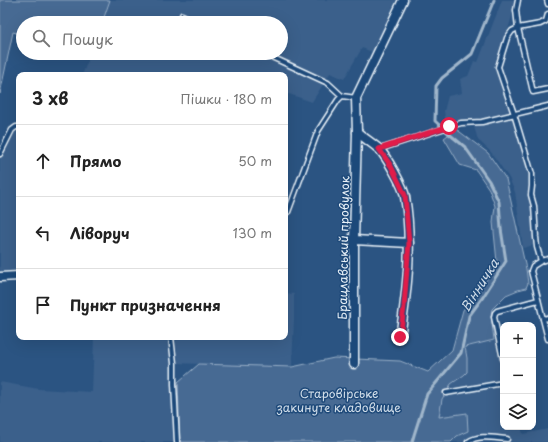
<!DOCTYPE html>
<html lang="uk">
<meta charset="utf-8">
<style>
body{margin:0;font-family:"Playpen Sans",sans-serif;background:#f2f2f2;color:#222}
.controls{position:absolute;right:12px;bottom:12px;display:grid;overflow:hidden;border-radius:8px;box-shadow:0 4px 16px #0002}
.controls button{width:36px;height:36px;display:grid;place-items:center;padding:0;border:0;border-bottom:1px solid #e0e0e0;background:#fff;color:#222;font:20px sans-serif}
.stop{position:absolute;width:12px;height:12px;margin:-9px;border:3px solid #e11d48;border-radius:50%;background:#fff}
.stop.end{background:#e11d48;border-color:#fff;box-shadow:0 1px 4px #0008}
.list{margin:0;padding:0;list-style:none}
h2{display:flex;justify-content:space-between;align-items:center;height:52px;margin:0;padding:0 16px;font-size:17px}
h2 small{font-size:13px;font-weight:400;color:#767676}
.list li{display:grid;grid-template-columns:26px 1fr auto;gap:12px;align-items:center;box-sizing:border-box;height:72px;padding:0 16px;border-top:1px solid #e0e0e0}
.list b{display:block;font-size:15px;white-space:nowrap}
.list em{font-size:13px;font-style:normal;color:#767676}
.icon{flex:none;width:22px;height:22px;fill:none;stroke:currentColor;stroke-width:2;stroke-linecap:round;stroke-linejoin:round}
.map{position:relative;flex:none;width:548px;height:442px;overflow:hidden}
.search{position:absolute;background:#fff;box-shadow:0 4px 16px #0002;left:16px;top:16px;width:272px;height:44px;display:flex;align-items:center;gap:10px;box-sizing:border-box;padding:0 14px;border-radius:22px;color:#767676;font-size:15px}
.panel{position:absolute;background:#fff;box-shadow:0 4px 16px #0002;left:16px;top:72px;width:272px;height:268px;border-radius:8px}
.map>svg:first-child{display:block}
</style>
<div class="map">
<svg width="548" height="442" viewBox="0 0 548 442">
<rect width="100%" height="100%" fill="#2b5482"/>
<filter id="ink" filterUnits="userSpaceOnUse"><feTurbulence type="fractalNoise" baseFrequency=".025" numOctaves="2"/><feDisplacementMap in="SourceGraphic" scale="8" xChannelSelector="R" yChannelSelector="G"/><feConvolveMatrix kernelMatrix="1 2 1 2 8 2 1 2 1" color-interpolation-filters="sRGB"/></filter>
<g filter="url(#ink)">
<g fill="#3a608b">
<path d="M110,0H396L374,49L372,52L362,48L344,79L330,73L312,102L289,94L285,95V75H82L91,53H281V23H102Z"/>
<path d="M502,0H517L496,68L513,117L530,175L529,195L531,207L533,236L534,245L523,248L515,192L509,178L490,151L478,140L472,120H460L446,124L444,111L448,96L462,93L460,79L468,76L474,61L478,62Z"/>
<path d="M19,127V276L0,277V154L12,130Z"/>
<path d="M285,293L294,294V320L292,367L174,363L177,442H0V382L39,389L92,392L94,337H285Z"/>
<path d="M499,339L503,359V427H521L523,434L548,429V442H429L439,415L442,399L451,384L464,375L467,358L465,347Z"/>
</g>
<g fill="#476b93" stroke="#98aec6">
<path d="M0,0H110L102,23H23V35L13,32L0,94Z"/>
<path d="M456,129L488,153L506,179L526,269L528,283L526,288L518,290L506,295L492,309L491,315L494,340L465,347L467,358V372L464,375L451,384L442,399L439,417L467,413L468,431L457,436L451,442H180L178,382L199,364L292,367L334,358L400,361L428,372L452,350L463,310L483,285L497,262L493,222L495,206L489,189L476,170L460,165L444,138Z"/>
</g>
<g fill="none" stroke-linecap="round" stroke-linejoin="round">
<path stroke="#a0b6cb" stroke-width="3" d="M412,442L414,435L427,394L461,353L469,316L483,297L506,261L501,229L499,202L489,181L465,147L448,133L435,121L436,86L442,78L472,54L494,0"/>
<g stroke="#e8f1f8" stroke-width="7">
<g id="lane">
<path d="M518,0L516,10L518,28L533,92L548,89"/>
<path d="M547,0L548,4"/>
<path d="M548,14L546,21L540,24L518,28L512,31L507,38L498,67L514,114L532,174V186L531,195L534,206L536,237L537,247L541,261L548,259"/>
<path d="M182,15L199,23"/>
<path d="M263,53L328,83L342,96"/>
<path d="M380,149L461,123L482,122L548,106"/>
<path d="M0,154L12,130L16,127H19"/>
<path d="M285,213L288,212L318,131L338,100L342,96L356,98"/>
<path d="M541,261L533,266L531,271L543,319"/>
<path d="M548,318L543,319L548,339"/>
<path d="M171,337L174,363V384L177,442"/>
<path d="M503,359L494,317L495,313L497,311L538,300"/>
<path d="M446,393L503,383"/>
<path d="M468,442C479,434 494,438 507,439"/>
</g>
</g>
<g stroke="#e8f1f8" stroke-width="11">
<g id="street">
<path d="M357,132C364,138 372,143 379,149C386,156 404,187 405,197C413,243 407,291 400,337"/>
<path d="M354,240L409,243"/>
<path d="M0,277L19,276"/>
<path d="M354,364V240L357,132L356,98L403,0"/>
</g>
</g>
<use href="#lane" stroke="#1f4a7a" stroke-width="4"/>
<use href="#street" stroke="#1f4a7a" stroke-width="8"/>
</g>
</g>
<g fill="none" stroke-linecap="round" stroke-linejoin="round" filter="url(#ink)">
<path stroke="#e11d48" stroke-width="5" d="M400,337L404,307L409,243L405,195L391,166L379,149L449,126"/>
</g>
<g text-anchor="middle" dominant-baseline="central" stroke-width="3" stroke-linejoin="round" paint-order="stroke">
<g font-size="12" fill="#e8f1f8" stroke="#1f4a7a">
<text transform="translate(343 248) rotate(-89)">Брацлавський провулок</text>
</g>
<g font-size="12" fill="#d0dde9" stroke="#1f4a7a">
<text x="339" y="393">Старовірське<tspan x="339" dy="14">закинуте кладовище</tspan></text>
</g>
<g font-size="13" font-style="italic" fill="#d0dde9" stroke="#1f4a7a">
<text transform="translate(479 285) rotate(-58)">Вінничка</text>
</g>
</g>
</svg>
<div class="controls">
<button>+</button>
<button>−</button>
<button><svg class="icon" aria-label="layers" viewBox="0 0 24 24"><path d="M12 4l9 5-9 5-9-5zM3 14l9 5 9-5"/></svg></button>
</div>
<div class="stop" style="left:449px;top:126px"></div>
<div class="stop end" style="left:400px;top:337px"></div>
<div class="search"><svg class="icon" aria-label="search" viewBox="0 0 24 24"><circle cx="10" cy="10" r="6"/><path d="M15 15l6 6"/></svg>Пошук</div>
<section class="panel">
<h2>3 хв<small>Пішки · 180 m</small></h2>
<ul class="list">
<li><svg class="icon" aria-label="ahead" viewBox="0 0 24 24"><path d="M12 20V5M6 11l6-6 6 6"/></svg><div><b>Прямо</b></div><em>50 m</em></li>
<li><svg class="icon" aria-label="left" viewBox="0 0 24 24"><path d="M17 20v-9H6M10 6l-5 5 5 5"/></svg><div><b>Ліворуч</b></div><em>130 m</em></li>
<li><svg class="icon" aria-label="arrive" viewBox="0 0 24 24"><path d="M6 21V4h12l-3 4 3 4H6"/></svg><div><b>Пункт призначення</b></div></li>
</ul>
</section>
</div>
